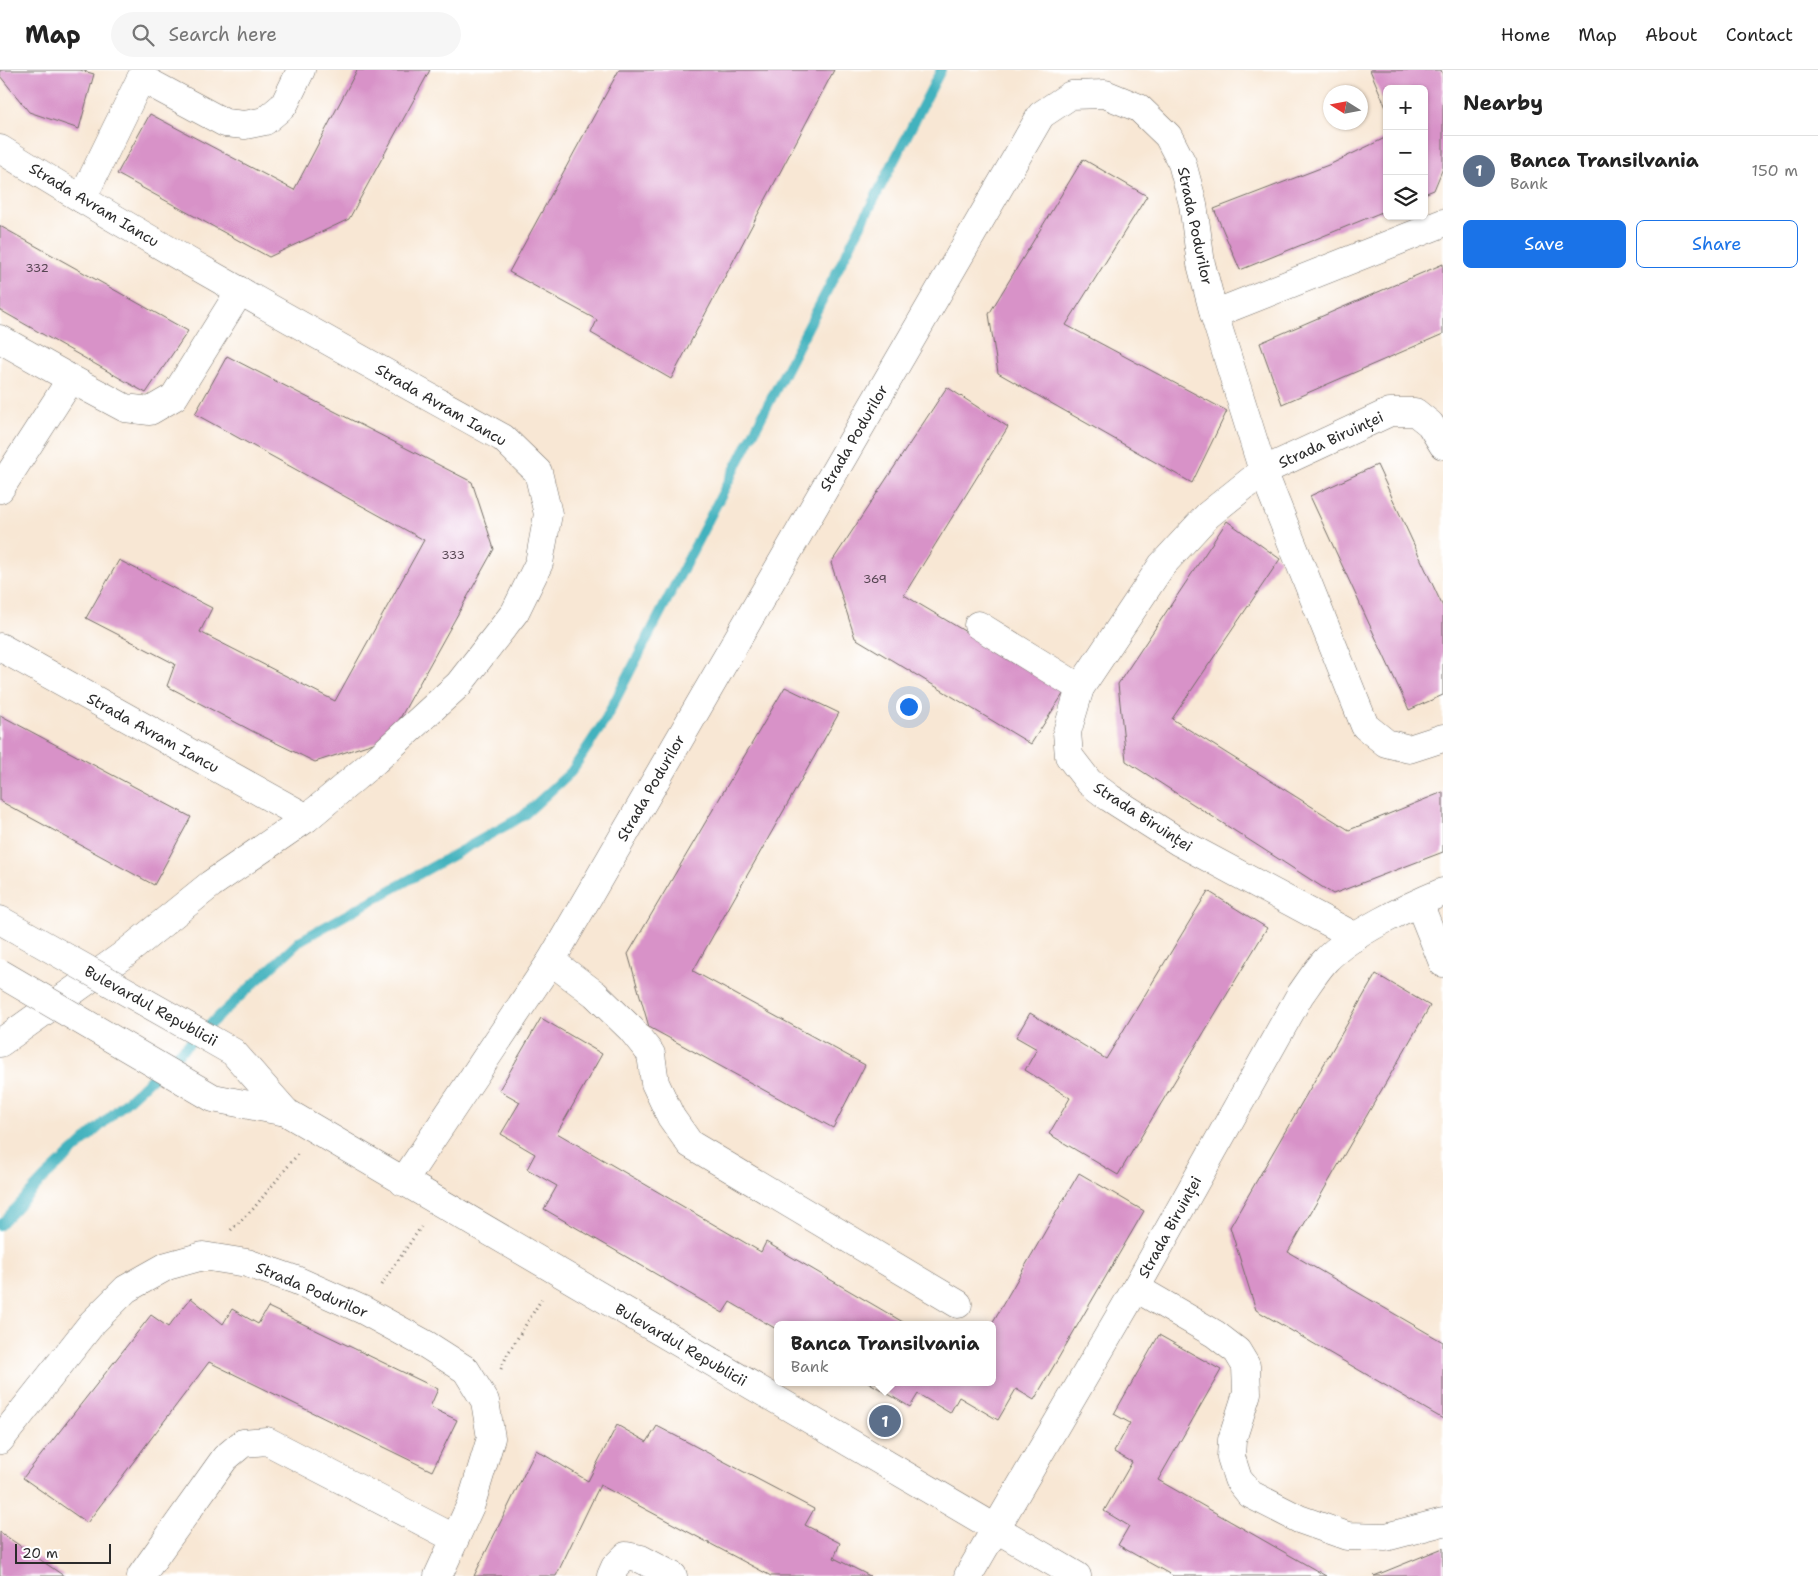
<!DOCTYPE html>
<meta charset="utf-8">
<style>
body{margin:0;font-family:"Shantell Sans",sans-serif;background:#f6f6f6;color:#222}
.controls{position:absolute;right:15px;top:15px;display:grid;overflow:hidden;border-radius:8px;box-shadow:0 1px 4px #0004}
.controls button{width:45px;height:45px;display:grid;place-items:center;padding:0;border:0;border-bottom:1px solid #e0e0e0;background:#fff;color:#222;font:25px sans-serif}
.compass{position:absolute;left:1323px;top:15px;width:45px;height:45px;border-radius:50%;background:#fff;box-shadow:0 1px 4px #0004;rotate:281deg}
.scale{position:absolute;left:15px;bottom:12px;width:96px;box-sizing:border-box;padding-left:5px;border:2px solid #2b2b2b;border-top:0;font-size:14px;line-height:18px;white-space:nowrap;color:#2b2b2b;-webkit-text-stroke:4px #fff;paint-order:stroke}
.you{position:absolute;left:908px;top:636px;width:18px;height:18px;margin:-12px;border:4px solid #fff;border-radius:50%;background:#1a73e8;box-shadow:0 0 0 8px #1a73e833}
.badge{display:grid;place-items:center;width:32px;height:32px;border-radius:50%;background:#1a73e8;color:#fff;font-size:16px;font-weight:700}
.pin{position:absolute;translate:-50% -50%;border:2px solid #fff;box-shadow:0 1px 5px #0006}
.popup{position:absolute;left:774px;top:1251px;width:222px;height:65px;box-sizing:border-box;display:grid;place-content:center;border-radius:8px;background:#fff;filter:drop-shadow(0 1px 4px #0005);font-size:16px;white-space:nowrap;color:#767676}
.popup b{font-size:19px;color:#222}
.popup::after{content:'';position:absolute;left:50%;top:100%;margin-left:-10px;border:10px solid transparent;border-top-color:#fff}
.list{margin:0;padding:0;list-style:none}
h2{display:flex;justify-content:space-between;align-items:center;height:65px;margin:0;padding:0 20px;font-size:21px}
h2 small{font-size:16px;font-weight:400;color:#767676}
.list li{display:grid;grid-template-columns:32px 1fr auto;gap:15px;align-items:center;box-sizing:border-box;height:70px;padding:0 20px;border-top:1px solid #e0e0e0}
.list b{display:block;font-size:19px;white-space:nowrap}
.list p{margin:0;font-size:16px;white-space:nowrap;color:#767676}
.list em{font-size:16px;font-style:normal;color:#767676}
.actions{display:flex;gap:10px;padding:15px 20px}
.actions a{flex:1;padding:11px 0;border:1px solid #1a73e8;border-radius:8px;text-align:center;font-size:18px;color:#1a73e8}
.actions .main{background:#1a73e8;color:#fff}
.icon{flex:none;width:28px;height:28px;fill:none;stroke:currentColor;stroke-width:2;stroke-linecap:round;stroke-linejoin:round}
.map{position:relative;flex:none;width:1443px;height:1506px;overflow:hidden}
header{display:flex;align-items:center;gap:30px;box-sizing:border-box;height:70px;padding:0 25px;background:#fff;border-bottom:1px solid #e0e0e0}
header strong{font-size:24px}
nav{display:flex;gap:28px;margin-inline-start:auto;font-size:18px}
.search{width:350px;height:45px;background:#f6f6f6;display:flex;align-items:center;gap:12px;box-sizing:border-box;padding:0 18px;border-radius:28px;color:#767676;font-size:19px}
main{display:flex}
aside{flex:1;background:#fff}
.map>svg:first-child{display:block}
</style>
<header>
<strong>Map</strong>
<div class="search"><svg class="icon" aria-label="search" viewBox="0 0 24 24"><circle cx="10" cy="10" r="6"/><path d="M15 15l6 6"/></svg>Search here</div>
<nav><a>Home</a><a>Map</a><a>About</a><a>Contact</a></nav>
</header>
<main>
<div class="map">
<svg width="1443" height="1506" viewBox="0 0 1443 1506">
<rect width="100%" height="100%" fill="#fff"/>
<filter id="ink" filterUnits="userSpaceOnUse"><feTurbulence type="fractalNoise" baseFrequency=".02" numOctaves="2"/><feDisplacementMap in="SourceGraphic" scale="10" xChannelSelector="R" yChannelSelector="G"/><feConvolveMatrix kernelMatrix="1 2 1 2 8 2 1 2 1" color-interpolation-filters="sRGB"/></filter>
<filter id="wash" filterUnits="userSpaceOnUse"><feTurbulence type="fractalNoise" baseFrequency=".0096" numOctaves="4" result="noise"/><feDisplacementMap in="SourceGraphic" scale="20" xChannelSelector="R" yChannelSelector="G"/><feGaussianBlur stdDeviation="1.12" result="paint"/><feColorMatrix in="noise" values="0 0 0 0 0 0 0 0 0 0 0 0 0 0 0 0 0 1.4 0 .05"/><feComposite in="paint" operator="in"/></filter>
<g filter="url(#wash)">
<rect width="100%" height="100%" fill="#f8e7d4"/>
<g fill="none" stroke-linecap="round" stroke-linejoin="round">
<path stroke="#43b2be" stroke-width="10" d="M0,1155L44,1108L301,870L523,746L571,702L604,652L941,0"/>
</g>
<g id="blocks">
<g fill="#d892c8">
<path d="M0,0H80L94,4L79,59L29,42L0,6Z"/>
<path d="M357,0H430L349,149L269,187L117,104L150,44L294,120Z"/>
<path d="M619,0H834L671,309L591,263L597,250L509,202Z"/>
<path d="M1370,0H1441L1443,5V98L1434,120L1424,124V19H1387V40Z"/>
<path d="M1387,67V140L1240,200L1214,139L1331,94Z"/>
<path d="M1083,89L1147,126L1066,255L1227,341L1192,413L998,303L989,244Z"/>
<path d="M0,156L188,261L146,323L0,240Z"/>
<path d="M1443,194V264L1282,334L1260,273Z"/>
<path d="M227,286L472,412L494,479L389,668L315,692L254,662L167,616L175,594L86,548L119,490L212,538L200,562L335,631L424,470L195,344Z"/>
<path d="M947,317L1008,357L904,525L1065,621L1031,674L855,568L831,493Z"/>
<path d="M1377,395L1443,537V625L1409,640L1310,426Z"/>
<path d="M1227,451L1280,489L1172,649L1349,760L1443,722V782L1333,824L1126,691L1118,614Z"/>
<path d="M785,617L839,643L693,901L865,995L833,1058L649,957L628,884Z"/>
<path d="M0,645L191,747L154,815L0,731Z"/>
<path d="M1208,821L1267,858L1118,1105L1049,1064L1070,1028L1025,1000L1037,979L1016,967L1030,943L1106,989Z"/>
<path d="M1376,904L1430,936L1288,1182L1443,1272V1349L1256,1240L1230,1157Z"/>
<path d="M541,948L602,984L557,1063L761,1182L766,1172L908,1255H778V1260L730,1232L723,1243L544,1139L557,1116L527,1099L535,1084L501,1064L520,1032L499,1020Z"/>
<path d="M1079,1103L1144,1141L1034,1330L1016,1319L998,1350L959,1327L950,1343L918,1324L910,1337L868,1312H992V1255H991Z"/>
<path d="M191,1228L223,1254L232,1239L258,1254L268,1237L438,1319L430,1337L457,1350L432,1401L209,1292L87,1453L23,1408L151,1245L168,1257Z"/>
<path d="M1159,1265L1221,1300L1158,1410L1326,1506H1173L1118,1475L1129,1456L1104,1441L1132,1392L1114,1382L1130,1353L1114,1344Z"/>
<path d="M617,1355L647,1372L657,1356L814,1439L805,1455L840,1473L834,1488L870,1506H771L600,1415L556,1506H474L536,1380L588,1411Z"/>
<path d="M0,1462L64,1506H0Z"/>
<path d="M1443,1478V1506H1374Z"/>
</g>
</g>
</g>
<g filter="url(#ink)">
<use href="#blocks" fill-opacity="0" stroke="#736d66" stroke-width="1"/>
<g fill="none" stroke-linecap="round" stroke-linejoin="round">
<g stroke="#736d66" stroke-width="29">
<g id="minor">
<path d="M0,79C164,181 334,274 503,368L538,402L548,444L539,493L515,542L459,614L376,690L307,748L211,814L122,886L0,973"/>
<path d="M82,129L141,8L225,53L245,55L265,51L284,35L301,0"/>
<path d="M1214,244L1443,153"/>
<path d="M0,269L71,309L125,338L150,341L174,327L240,221"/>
<path d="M0,419L71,309"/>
<path d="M978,555L1080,618"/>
<path d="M0,577L307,748"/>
<path d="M1419,833L1443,893"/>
<path d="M0,850L23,863"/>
<path d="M1356,867L1179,772L1110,728L1089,712L1069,686L1067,662L1080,618L1162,495L1208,445L1263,401L1390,342H1415L1430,354L1443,375"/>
<path d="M551,891L595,924L631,959L651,984L655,1013L671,1047L690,1074L958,1234"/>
<path d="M286,1042L1077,1506"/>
<path d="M403,1112L551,891L1041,45L1071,25L1105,24L1139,38L1168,66L1182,93L1193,134L1201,194L1214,244L1263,401L1365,656L1386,673L1409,679L1443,668"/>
<path d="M1136,1218L1215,1264L1237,1281L1246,1296L1247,1323L1232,1370L1231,1387L1238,1409L1250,1424L1299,1449L1347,1466L1386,1467L1443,1452"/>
<path d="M0,1370L93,1252L126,1219L167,1196L203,1186L247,1193L296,1210L363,1240L427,1275L466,1300L485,1331L491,1368L471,1434L438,1506"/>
<path d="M141,1506L225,1388L243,1373L267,1371L454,1468"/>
<path d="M611,1506L615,1497L626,1486L641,1489L673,1506"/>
<path d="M968,1506L1136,1218L1300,925C1308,914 1316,901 1325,891C1350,864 1409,836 1443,822"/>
</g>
</g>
<g stroke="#736d66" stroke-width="3" stroke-dasharray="1 4" stroke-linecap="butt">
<path d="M231,1160L253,1139L298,1084"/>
<path d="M381,1215L421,1157"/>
<path d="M501,1299L507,1285L543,1227"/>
</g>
<use href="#minor" stroke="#fff" stroke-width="28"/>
<g stroke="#736d66" stroke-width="29" stroke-linecap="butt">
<g id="minor-bridge">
<path d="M23,863L233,982L286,1042"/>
<path d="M0,903L213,1028L286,1042"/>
</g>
</g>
<use href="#minor-bridge" stroke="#fff" stroke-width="28"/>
</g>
</g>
<g text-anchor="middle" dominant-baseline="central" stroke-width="4" stroke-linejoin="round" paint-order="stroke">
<g font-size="12" fill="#564552">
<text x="37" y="198">332</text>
<text x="453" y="485">333</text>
<text x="875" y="509">369</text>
</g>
<g font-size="15" fill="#2b2b2b" stroke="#fff">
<text transform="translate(94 135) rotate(31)">Strada Avram Iancu</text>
<text transform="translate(1195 156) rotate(78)">Strada Podurilor</text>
<text transform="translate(441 335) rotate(30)">Strada Avram Iancu</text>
<text transform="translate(854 368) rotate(-60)">Strada Podurilor</text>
<text transform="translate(1331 370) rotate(-25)">Strada Biruinței</text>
<text transform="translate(153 663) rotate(29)">Strada Avram Iancu</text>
<text transform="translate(651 718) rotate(-60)">Strada Podurilor</text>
<text transform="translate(1143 747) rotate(33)">Strada Biruinței</text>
<text transform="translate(151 936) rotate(29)">Bulevardul Republicii</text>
<text transform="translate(1170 1157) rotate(-61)">Strada Biruinței</text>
<text transform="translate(312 1220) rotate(23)">Strada Podurilor</text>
<text transform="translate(681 1275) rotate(30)">Bulevardul Republicii</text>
</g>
</g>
</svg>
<div class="controls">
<button>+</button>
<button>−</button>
<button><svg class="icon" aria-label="layers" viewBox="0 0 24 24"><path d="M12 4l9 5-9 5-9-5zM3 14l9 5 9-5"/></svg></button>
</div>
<svg class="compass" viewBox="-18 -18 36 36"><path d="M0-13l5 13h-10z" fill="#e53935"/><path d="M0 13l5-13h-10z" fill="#767676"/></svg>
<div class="scale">20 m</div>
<div class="you"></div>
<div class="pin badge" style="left:885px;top:1351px;background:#5c6f8a">1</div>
<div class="popup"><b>Banca Transilvania</b>Bank</div>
</div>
<aside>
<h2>Nearby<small></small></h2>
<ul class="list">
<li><span class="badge" style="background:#5c6f8a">1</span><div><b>Banca Transilvania</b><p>Bank</p></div><em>150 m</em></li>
</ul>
<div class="actions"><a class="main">Save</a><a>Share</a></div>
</aside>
</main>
